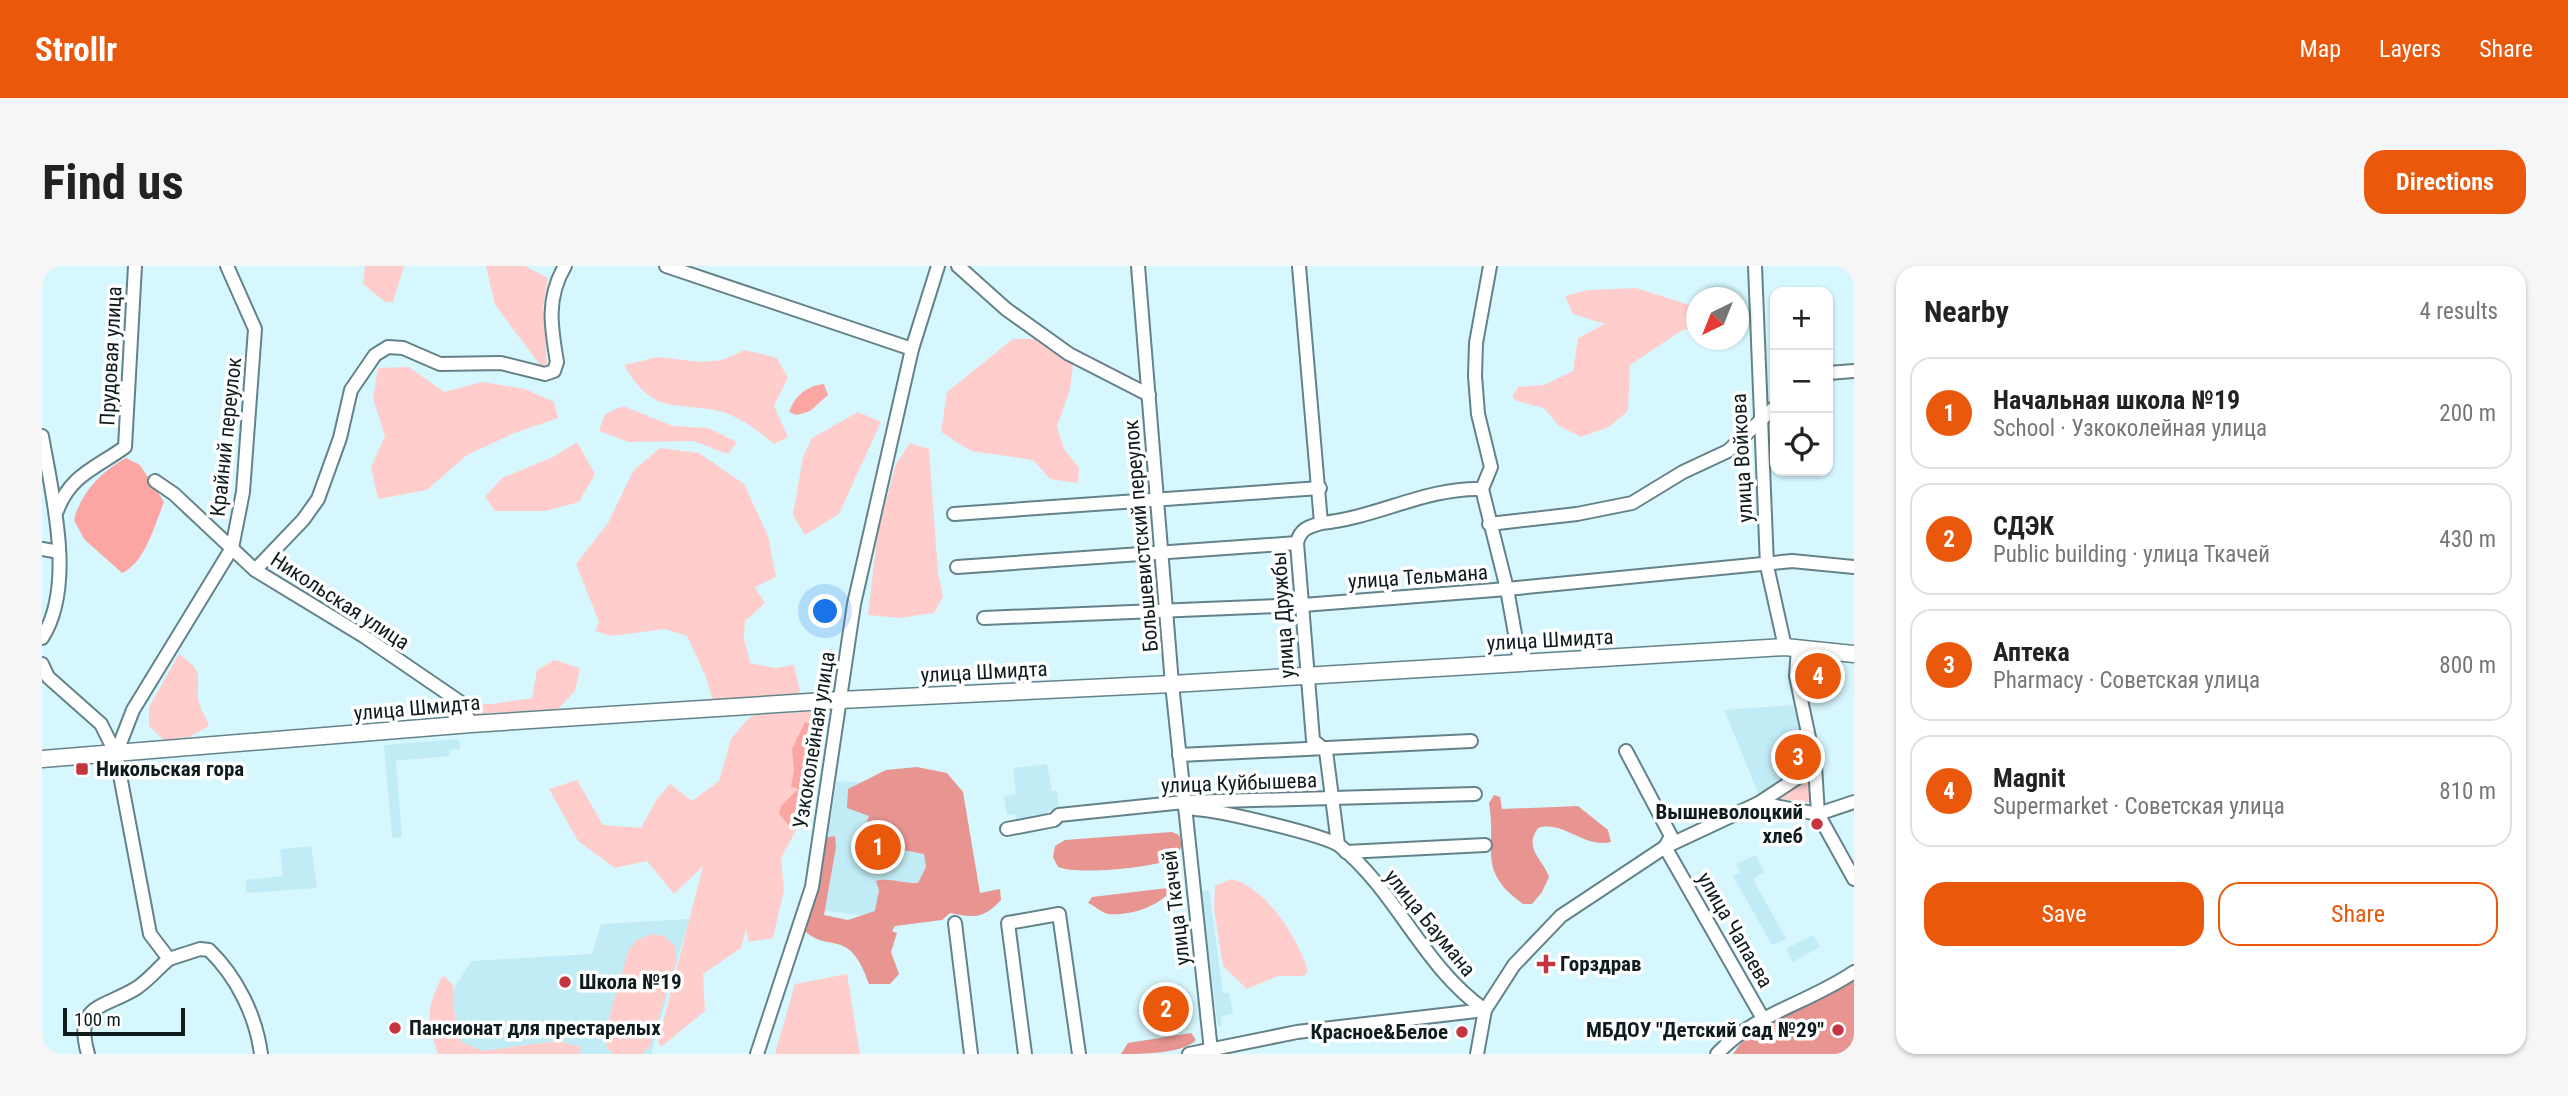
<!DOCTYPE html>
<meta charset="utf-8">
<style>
body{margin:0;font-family:"Roboto Condensed",sans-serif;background:#f6f6f6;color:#222}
.controls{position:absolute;right:21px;top:21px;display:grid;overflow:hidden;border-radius:14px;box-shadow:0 2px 5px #0004}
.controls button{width:63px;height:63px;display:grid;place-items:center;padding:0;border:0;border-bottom:2px solid #e0e0e0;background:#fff;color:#222;font:35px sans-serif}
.compass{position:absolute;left:1644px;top:21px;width:63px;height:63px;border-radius:50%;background:#fff;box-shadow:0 2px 5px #0004;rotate:223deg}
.scale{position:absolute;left:21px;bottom:18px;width:122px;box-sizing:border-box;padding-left:7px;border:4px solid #0f1c1e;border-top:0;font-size:19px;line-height:24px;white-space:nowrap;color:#0f1c1e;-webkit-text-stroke:5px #fff;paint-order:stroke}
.you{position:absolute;left:784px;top:346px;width:24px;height:24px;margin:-18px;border:5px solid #fff;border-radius:50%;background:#1a73e8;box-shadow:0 0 0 10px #1a73e833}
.badge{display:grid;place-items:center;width:46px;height:46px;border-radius:50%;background:#ea580c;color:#fff;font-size:23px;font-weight:700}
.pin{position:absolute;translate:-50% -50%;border:4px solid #fff;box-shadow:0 2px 7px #0006}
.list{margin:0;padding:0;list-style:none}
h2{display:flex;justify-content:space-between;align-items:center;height:91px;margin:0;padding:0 28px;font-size:30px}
h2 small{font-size:23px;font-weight:400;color:#767676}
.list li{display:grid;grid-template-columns:46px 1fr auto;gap:21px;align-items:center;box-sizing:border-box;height:112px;margin:0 14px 14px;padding:0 14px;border:2px solid #e0e0e0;border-radius:21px}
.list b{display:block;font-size:26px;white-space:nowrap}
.list p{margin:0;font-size:23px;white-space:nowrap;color:#767676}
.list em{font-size:23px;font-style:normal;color:#767676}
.actions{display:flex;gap:14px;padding:21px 28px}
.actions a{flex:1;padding:16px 0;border:2px solid #ea580c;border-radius:21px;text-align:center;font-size:24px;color:#ea580c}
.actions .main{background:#ea580c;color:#fff}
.icon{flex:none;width:38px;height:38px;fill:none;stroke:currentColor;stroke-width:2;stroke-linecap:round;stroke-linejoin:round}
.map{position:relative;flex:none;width:1812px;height:788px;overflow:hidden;border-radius:21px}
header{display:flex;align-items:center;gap:42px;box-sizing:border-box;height:98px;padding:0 35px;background:#ea580c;color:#fff}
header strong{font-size:33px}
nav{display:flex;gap:38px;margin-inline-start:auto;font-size:24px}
.intro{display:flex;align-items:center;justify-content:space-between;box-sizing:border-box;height:168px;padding:0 42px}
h1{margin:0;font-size:49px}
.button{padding:18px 32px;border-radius:21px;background:#ea580c;color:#fff;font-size:24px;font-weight:700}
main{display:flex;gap:42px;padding:0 42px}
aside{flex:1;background:#fff;border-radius:21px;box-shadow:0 2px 5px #0004}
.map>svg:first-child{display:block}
</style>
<header>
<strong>Strollr</strong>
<nav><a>Map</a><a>Layers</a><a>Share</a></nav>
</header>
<div class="intro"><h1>Find us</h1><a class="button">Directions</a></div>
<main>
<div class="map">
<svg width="1812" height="788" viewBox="0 0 1812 788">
<rect width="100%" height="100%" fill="#d6f7fe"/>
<g fill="#c2ecf5">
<path d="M1751,439L1768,497L1717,529L1682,444Z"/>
<path d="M417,473L418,483L407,484L408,490L354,495L360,571L350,572L342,479Z"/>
<path d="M1005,498L1010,525H1015L1017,542L1005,545L1006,555L975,558L974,548L965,549L962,531L974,528L971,502Z"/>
<path d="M795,515L880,520L896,652L852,654L773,643Z"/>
<path d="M269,580L275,622L204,627V614L241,610L238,583Z"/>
<path d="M1714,589L1722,606L1711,613L1744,673L1730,679L1691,610L1698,606L1694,598Z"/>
<path d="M1167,624L1181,727H1187L1191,747L1179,751L1180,760L1176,761L1159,625Z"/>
<path d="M647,653L609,788H409L402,737L430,695L550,688L559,658Z"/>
<path d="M1771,669L1778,681L1751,696L1744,683Z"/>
</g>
<g fill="#ffcecc" fill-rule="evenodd">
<path d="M323,0H362L351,36H343L321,18Z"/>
<path d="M444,0H483L506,12L501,40L505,99H498L453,39Z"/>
<path d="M1594,22L1654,41V60L1639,65L1588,99L1586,145L1567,161L1539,171L1517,160L1502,142L1474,135L1470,131L1476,121L1502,119L1531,105L1536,72L1563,58L1531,48L1523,30L1546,24Z"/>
<path d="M971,73H999L1031,99L1028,124L1015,160L1022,183L1037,202L1036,217L1008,213L991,194L929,185L899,166L905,126Z"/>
<path d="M703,84L735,92L746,112L732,140L746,171L732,178C714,163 695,148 672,144C624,136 610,146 582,99L616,91L658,96L680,94Z"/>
<path d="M367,101L402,126L440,116L483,123L512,136L516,152L470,168L425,189L385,224L336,233L329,201L343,170L331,133L336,102Z"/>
<path d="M581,140L631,160L666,162L695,176L686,188L651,175L587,176L557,165L563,148Z"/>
<path d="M816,146L839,156L797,248L763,269L751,249L761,191L770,172Z"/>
<path d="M535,176L553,208L537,236L504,245H453L443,231L460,212L511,191Z"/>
<path d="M868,177L887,183L896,307L901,330L892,347L858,352L826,349L836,265L854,198Z"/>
<path d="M618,182L657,187L702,218L726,270L734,311L713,321L723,337L703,355L702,373L708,397L734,402L752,399L758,425L754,429L671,435L664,411L645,370L623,363L570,370L553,365L557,356L534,298L566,257L591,205Z"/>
<path d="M137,388C162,407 155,405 156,432C157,441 164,451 167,460L147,471L122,474L107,460V441Z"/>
<path d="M512,394L538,402L533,425L516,443L433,448L424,438H450L490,432L495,404Z"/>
<path d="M780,445L787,454L782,462L773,461C788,482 770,489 775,507L758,557L739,592L742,625L731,672L707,676L704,663L699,682L661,708L663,745L619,781L616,775L661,600L632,628L605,595L573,602L536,575L507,523L535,514L561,559L599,562L615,533L628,518L650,535L677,515L689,473L703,456L712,449ZM769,460L773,487L763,497L761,508L772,507L761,521L758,541L745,535L757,522L749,521Z"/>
<path d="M1767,511L1773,537L1733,532Z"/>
<path d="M1189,613C1225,621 1256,673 1266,705L1262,710H1236L1205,723L1181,700L1172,643L1173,620Z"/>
<path d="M610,668L622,670L634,681V696L608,780L600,788H571L565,782L562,769L587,683L595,674Z"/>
<path d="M805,708L818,788H733L753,718Z"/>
<path d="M401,709L411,719L412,744L419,776L441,785L515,775L539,781L537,788H396C384,753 384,742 401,709Z"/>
</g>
<g fill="#e89592">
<path d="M875,501L905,507L921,526L938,627L958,623L959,634C941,653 933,652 908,647L900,654L853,660L850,665L855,667L849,686L857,708L848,718H827C807,658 785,690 760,662L781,572L793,570L794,581L782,649L806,654L833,645L837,624L834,615C845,611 863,618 876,617L884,601L882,588L818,576L827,550L805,542L806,523L844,504Z"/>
<path d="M1452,529L1458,531L1460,543L1536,540L1566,564L1569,576C1543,583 1521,554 1496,562C1481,583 1501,593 1507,611L1500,626L1490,638H1481C1434,604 1455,585 1447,537Z"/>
<path d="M1130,566L1137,569L1140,578C1139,583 1136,589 1131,592C1114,602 1035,609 1016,601L1011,591L1013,580L1023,574Z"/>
<path d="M1126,622L1129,624C1117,641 1087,650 1066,648C1060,647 1053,640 1046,637L1050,631Z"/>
<path d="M1812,713V788H1691C1718,745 1773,740 1812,713Z"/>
<path d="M1149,767L1154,774C1141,788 1099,788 1079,788L1086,777Z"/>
</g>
<g fill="#fba6a3">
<path d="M782,118L786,129L768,145L755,149L747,146C753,129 765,120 782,118Z"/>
<path d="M84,192L98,199L122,236C113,258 103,297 80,307L42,273L32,254C39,226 59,206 84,192Z"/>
<path d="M763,456L769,458L768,468L775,471L777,484L763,497L761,508L764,510L770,503L772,507L761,521L755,555L749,562L737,548L739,540L756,523L749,521L752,504L750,483Z"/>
</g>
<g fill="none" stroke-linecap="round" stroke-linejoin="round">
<g stroke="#648289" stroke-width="16">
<g id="minor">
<path d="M624,0L870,83"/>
<path d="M916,0L964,43L1027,88L1107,129"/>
<path d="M1096,0L1130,418L1169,785"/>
<path d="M1257,0L1279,257C1266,261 1258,263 1255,277L1271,474L1284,485L1296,578"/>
<path d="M1448,0L1434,77L1433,110L1436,148L1449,201L1440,223L1465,323L1478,396"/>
<path d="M1713,0L1725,300L1743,381"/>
<path d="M1786,107L1812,105"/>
<path d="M0,170C10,228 34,320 0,372"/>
<path d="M113,215L132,228L213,304L323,371L418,436L429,458"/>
<path d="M15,245C28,209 54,202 83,181L93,0"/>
<path d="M912,248L1278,222"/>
<path d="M1279,257C1334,252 1385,221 1440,223"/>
<path d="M1447,258L1535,248L1590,237L1641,206L1686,185L1733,141"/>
<path d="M0,283L17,286"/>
<path d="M915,301L1255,277"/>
<path d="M213,304L261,254L276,233L298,172L309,124L333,89L346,81L361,82L398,98L459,97L503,108L512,105L515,96C509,61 504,32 523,0"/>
<path d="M942,352L1261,339L1465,323L1750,295L1812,301"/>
<path d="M1756,382L1754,410L1773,500L1776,548L1812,613"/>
<path d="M0,398L6,411L59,458L74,488L108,668L127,693L158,683L167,684C195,711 214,750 219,788"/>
<path d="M1584,485L1629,570L1623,581L1720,751"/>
<path d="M74,488L91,444L190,282L201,226L213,63L185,0"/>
<path d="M1137,489L1429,475"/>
<path d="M1717,537L1773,500"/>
<path d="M1153,543C1176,544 1283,569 1298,580C1355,626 1381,701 1443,744"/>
<path d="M965,563L1012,554L1017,549L1142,536L1433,528"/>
<path d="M1304,586L1443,579"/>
<path d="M913,657L929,788"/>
<path d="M46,788C32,739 59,743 93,723C105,716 116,702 127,693"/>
<path d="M715,788L770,621L812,338L870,83L896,0"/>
<path d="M983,788L966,657L1017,648L1037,788"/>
<path d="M1147,788L1255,766L1443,744"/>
<path d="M1435,788L1443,744L1472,699L1519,650L1623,581L1717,537L1776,548L1812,536"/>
<path d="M1675,788C1713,747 1767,737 1812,706"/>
</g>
</g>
<g stroke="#648289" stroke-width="19">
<path id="major" d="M0,493L429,458L798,434L1130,418L1743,381L1812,388"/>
</g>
<use href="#minor" stroke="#fff" stroke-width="12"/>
<use href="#major" stroke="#fff" stroke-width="16"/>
</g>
<g fill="#c5353f" stroke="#fff" stroke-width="2.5">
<rect x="33" y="496" width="14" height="14" rx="3.5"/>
<circle cx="1775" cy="558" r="7"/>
<path d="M1500.5 687.5h7v7h7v7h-7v7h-7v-7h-7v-7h7z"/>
<circle cx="523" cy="716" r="7"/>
<circle cx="353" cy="762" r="7"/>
<circle cx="1796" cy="764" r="7"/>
<circle cx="1420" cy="766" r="7"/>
</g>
<g text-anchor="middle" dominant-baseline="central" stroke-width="7" stroke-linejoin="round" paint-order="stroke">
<g font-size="21" fill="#0f1c1e" stroke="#fff">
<text transform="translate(69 90) rotate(-87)">Прудовая улица</text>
<text transform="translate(184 171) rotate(-84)">Крайний переулок</text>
<text transform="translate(1700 192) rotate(-93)">улица Войкова</text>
<text transform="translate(1099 270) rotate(-95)">Большевистский переулок</text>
<text transform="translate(1376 311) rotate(-4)">улица Тельмана</text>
<text transform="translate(298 335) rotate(33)">Никольская улица</text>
<text transform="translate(1241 349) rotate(-94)">улица Дружбы</text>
<text transform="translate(1508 374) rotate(-3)">улица Шмидта</text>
<text transform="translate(942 406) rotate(-3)">улица Шмидта</text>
<text transform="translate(375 442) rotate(-5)">улица Шмидта</text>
<text transform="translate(772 474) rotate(-81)">Узкоколейная улица</text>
<text transform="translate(1197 517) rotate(-2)">улица Куйбышева</text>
<text transform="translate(1134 642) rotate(-97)">улица Ткачей</text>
<text transform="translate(1388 657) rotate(51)">улица Баумана</text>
<text transform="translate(1693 664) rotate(60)">улица Чапаева</text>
</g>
<g font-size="21" font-weight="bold" fill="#0f1c1e" stroke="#fff" text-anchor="start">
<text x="54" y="503">Никольская гора</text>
<text x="1761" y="546" text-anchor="end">Вышневолоцкий<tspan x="1761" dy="24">хлеб</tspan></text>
<text x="1518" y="698">Горздрав</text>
<text x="537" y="716">Школа №19</text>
<text x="367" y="762">Пансионат для престарелых</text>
<text x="1782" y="764" text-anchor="end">МБДОУ "Детский сад №29"</text>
<text x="1406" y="766" text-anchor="end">Красное&amp;Белое</text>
</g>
</g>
</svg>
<div class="controls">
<button>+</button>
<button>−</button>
<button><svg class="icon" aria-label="locate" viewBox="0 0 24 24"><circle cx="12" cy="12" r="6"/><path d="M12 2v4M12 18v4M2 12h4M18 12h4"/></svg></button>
</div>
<svg class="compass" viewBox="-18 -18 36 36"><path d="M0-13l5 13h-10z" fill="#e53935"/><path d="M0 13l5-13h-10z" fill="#767676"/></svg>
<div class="scale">100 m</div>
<div class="you"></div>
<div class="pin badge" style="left:836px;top:581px">1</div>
<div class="pin badge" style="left:1124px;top:743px">2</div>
<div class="pin badge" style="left:1756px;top:491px">3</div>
<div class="pin badge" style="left:1776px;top:410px">4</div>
</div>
<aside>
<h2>Nearby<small>4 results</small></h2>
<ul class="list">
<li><span class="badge">1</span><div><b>Начальная школа №19</b><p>School · Узкоколейная улица</p></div><em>200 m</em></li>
<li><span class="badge">2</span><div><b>СДЭК</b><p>Public building · улица Ткачей</p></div><em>430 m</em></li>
<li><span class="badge">3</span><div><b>Аптека</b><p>Pharmacy · Советская улица</p></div><em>800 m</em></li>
<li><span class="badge">4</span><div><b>Magnit</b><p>Supermarket · Советская улица</p></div><em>810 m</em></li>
</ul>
<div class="actions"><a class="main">Save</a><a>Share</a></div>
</aside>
</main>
